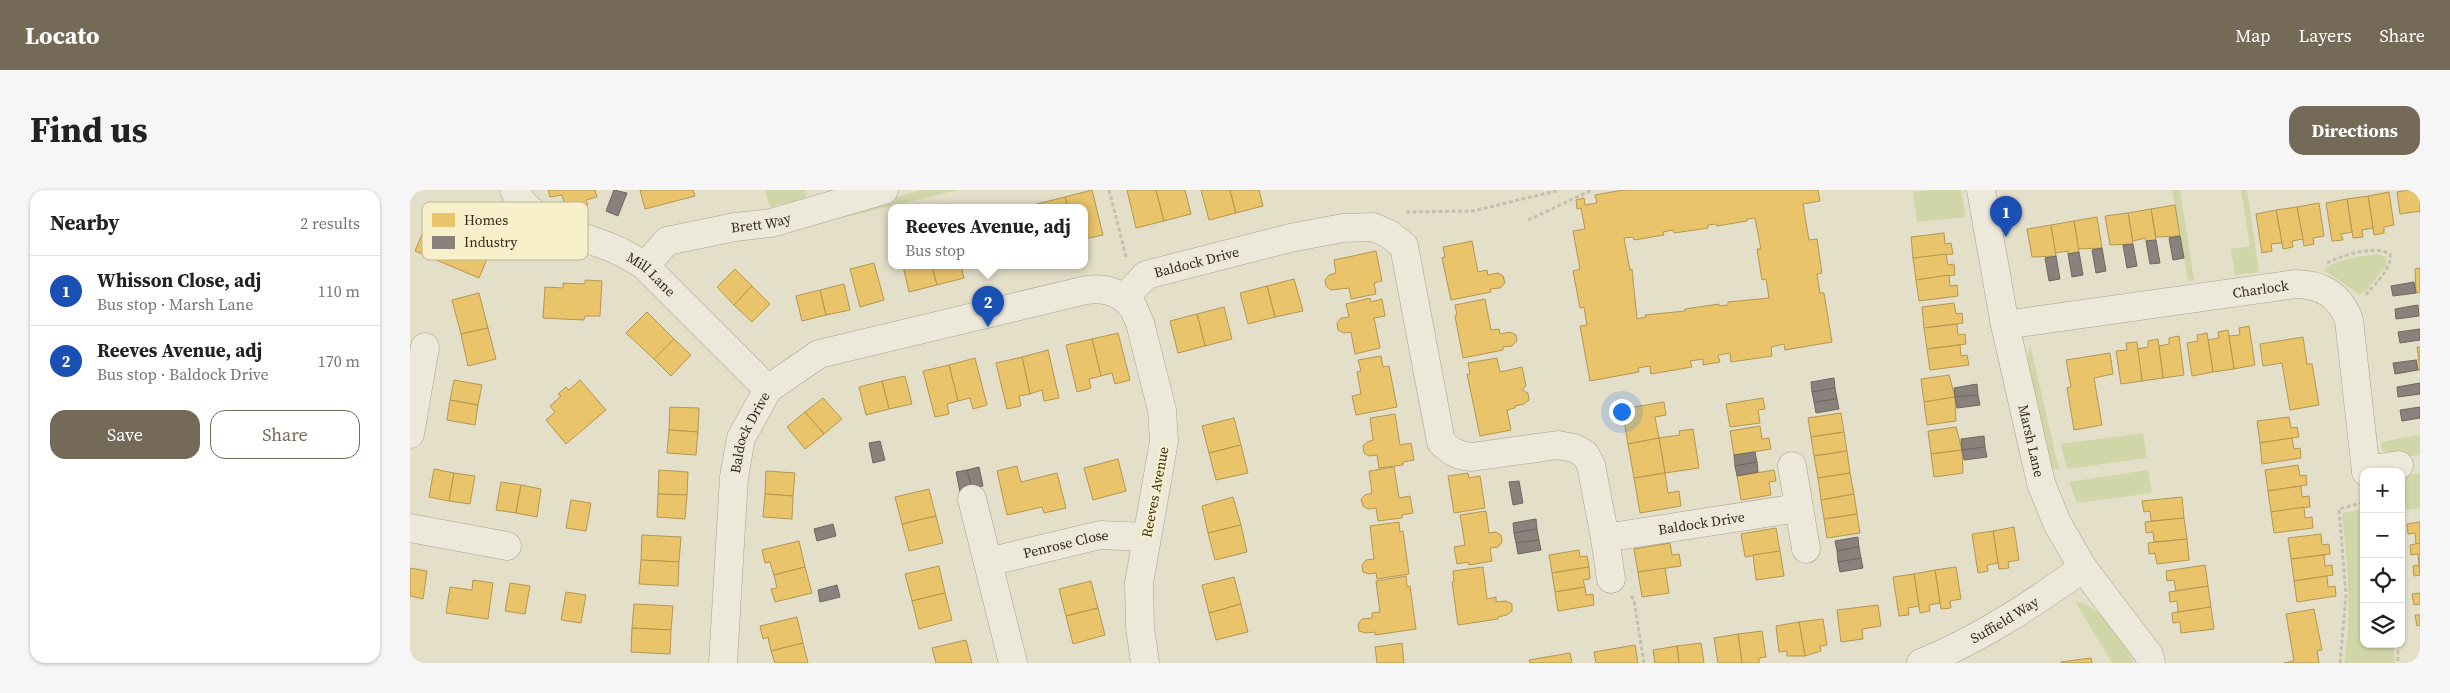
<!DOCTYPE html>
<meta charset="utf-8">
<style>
body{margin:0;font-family:"Source Serif 4",serif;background:#f6f6f6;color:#222}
.controls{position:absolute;right:15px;bottom:15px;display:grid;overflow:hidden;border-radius:10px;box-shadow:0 1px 4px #0004}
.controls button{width:45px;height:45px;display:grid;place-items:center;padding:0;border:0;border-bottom:1px solid #e0e0e0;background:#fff;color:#222;font:25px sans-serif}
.you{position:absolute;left:1211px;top:221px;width:18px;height:18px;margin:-12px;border:4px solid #fff;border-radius:50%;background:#1a73e8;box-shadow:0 0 0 8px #1a73e833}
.badge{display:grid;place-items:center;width:32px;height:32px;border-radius:50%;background:#746a57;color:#fff;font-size:16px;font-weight:700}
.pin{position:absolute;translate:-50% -41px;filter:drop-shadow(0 1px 2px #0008)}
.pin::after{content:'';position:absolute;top:26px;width:18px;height:15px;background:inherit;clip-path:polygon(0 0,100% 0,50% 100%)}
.popup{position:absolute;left:478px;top:14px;width:200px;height:65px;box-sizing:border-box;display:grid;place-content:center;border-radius:10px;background:#fff;filter:drop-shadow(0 1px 4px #0005);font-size:16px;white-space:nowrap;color:#767676}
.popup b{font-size:19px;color:#222}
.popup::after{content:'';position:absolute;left:50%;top:100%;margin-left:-10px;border:10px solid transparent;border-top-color:#fff}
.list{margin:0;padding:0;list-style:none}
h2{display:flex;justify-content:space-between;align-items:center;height:65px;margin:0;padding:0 20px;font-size:21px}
h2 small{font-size:16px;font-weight:400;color:#767676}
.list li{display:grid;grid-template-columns:32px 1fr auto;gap:15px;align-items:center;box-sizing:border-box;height:70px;padding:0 20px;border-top:1px solid #e0e0e0}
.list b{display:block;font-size:19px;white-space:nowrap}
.list p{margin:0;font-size:16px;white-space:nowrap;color:#767676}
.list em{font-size:16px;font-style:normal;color:#767676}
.actions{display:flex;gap:10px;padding:15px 20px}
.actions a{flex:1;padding:11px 0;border:1px solid #746a57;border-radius:15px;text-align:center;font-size:18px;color:#746a57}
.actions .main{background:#746a57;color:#fff}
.icon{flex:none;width:28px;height:28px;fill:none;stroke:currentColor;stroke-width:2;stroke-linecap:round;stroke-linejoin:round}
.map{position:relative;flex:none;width:2010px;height:473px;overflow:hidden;border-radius:15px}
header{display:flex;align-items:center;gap:30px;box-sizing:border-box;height:70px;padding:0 25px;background:#746a57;color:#fff}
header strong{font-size:24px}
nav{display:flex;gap:28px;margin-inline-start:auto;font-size:18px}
.intro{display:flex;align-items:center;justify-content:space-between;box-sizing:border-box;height:120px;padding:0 30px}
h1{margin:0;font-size:35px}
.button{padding:12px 22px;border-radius:15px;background:#746a57;color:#fff;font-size:18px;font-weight:700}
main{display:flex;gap:30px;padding:0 30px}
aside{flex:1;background:#fff;border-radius:15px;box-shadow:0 1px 4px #0004}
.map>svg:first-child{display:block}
</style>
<header>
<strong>Locato</strong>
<nav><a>Map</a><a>Layers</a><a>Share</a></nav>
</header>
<div class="intro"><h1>Find us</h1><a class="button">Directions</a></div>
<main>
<aside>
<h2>Nearby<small>2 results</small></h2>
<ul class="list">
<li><span class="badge" style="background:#1a4fb4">1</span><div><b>Whisson Close, adj</b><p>Bus stop · Marsh Lane</p></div><em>110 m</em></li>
<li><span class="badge" style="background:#1a4fb4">2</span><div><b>Reeves Avenue, adj</b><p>Bus stop · Baldock Drive</p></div><em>170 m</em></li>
</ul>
<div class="actions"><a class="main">Save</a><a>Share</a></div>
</aside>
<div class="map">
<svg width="2010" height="473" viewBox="0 0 2010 473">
<rect width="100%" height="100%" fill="#e4dfc8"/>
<g fill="#d0d6a8">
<path d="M355,0H395L396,8L360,17Z"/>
<path d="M512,0H548L427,29L418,25Z"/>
<path d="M1520,0H1551L1556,27L1507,32L1503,2Z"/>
<path d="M1762,0H1770L1784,90L1778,91Z"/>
<path d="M1831,0H1837L1849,82L1825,85L1821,59L1840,56Z"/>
<path d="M1967,64L1977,67L1976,76L1955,102L1949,104L1914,80C1926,68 1951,67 1967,64Z"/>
<path d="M1620,154L1649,280L1639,277L1616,173Z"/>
<path d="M1733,243L1737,268L1657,279L1651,254Z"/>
<path d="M2010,245V265C1996,267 1985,267 1972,260L1971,252Z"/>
<path d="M1738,280L1742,303L1667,313L1659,292Z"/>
<path d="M2010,283V318L1991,321V286Z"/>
<path d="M1954,319V454H1984L1985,473H1934C1943,422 1937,373 1932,323Z"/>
<path d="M1665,411C1692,416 1713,450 1724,473H1702Z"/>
</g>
<g fill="#e9c46a" stroke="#b49652" fill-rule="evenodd">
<path d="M138,0H185L187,7L176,10L178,15L167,17L166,12L155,15L152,5L140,7Z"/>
<path d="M230,0H283L285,6L235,19Z"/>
<path d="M682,0L693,45L674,49V18H658L655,7Z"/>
<path d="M717,0H746L754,31L726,38Z"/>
<path d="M746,0H775L781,24L754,31Z"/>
<path d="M791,0H820L826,23L799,30Z"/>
<path d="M820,0H849L853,16L826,23Z"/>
<path d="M1213,0H1408L1410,11L1393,14L1399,50L1407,49L1412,83L1407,84L1410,103H1414L1422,152L1375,160L1374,154L1361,157L1362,166L1321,172L1320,163L1308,165L1310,172L1293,175V169L1280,171L1282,177L1241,184L1240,176L1228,178L1229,182L1180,191L1170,136L1177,135L1174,117L1170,118L1163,81L1170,79L1163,41L1175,39L1171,18L1167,19L1166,10L1174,8L1175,15L1187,13L1185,5ZM1345,28L1351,59H1347L1352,90L1356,89L1359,108L1318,112V115L1309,116V114L1275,119V121L1235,125L1236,127L1227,129L1222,79L1220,80L1214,48L1223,47L1224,50L1254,45L1253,42L1263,40L1264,43L1298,38V35L1306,34L1307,36L1337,31V29Z"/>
<path d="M1999,0H2010V23V21L1990,24L1987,2Z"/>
<path d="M1979,2L1984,35L1974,37V43L1964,45L1958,6Z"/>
<path d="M1958,6L1963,38L1952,40L1953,47L1943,48L1937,9Z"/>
<path d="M655,7L658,18H628L627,14Z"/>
<path d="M1937,9L1942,42L1931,44L1933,50L1922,51L1916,13Z"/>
<path d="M1909,13L1914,46L1903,48L1904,54L1894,56L1887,17Z"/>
<path d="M1765,15L1770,46L1746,47L1741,19Z"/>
<path d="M1887,17L1893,49L1882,51L1883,57L1873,59L1866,20Z"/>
<path d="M1741,19L1746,50L1736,51L1735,48L1723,51L1718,23Z"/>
<path d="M1866,20L1872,53L1861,54L1862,61L1852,63L1846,24Z"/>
<path d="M1718,23L1723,54L1700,55L1695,26Z"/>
<path d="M1687,27L1692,58L1668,59L1664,31Z"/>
<path d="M18,30L82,57L69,88L5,61Z"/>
<path d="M1664,31L1669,62L1658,64V61L1645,63L1641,35Z"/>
<path d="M1641,35L1646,66L1622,67L1617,39Z"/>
<path d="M1534,43L1535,54L1541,53L1543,64L1503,68L1501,47Z"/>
<path d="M1062,51L1068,82L1077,80L1078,85L1088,83L1093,86L1095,93L1090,98L1080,99L1081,102L1041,110L1032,68L1035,67L1033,57Z"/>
<path d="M966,61L972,91L964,93L966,104L941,109L939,98L921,100L916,96L915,90L919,85L926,83L924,70Z"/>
<path d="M1536,64L1538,75L1544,74L1545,85L1506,90L1503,68Z"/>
<path d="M464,73L474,110L450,117L440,79Z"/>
<path d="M493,76H522L527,95L499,102Z"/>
<path d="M522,76H551L554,88L527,95Z"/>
<path d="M2010,78V102L2006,103L2005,79Z"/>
<path d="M325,79L342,96L324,115L307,97Z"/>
<path d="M1539,85L1540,96L1547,95L1548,106L1509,111L1506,90Z"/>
<path d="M884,89L893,121L865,127L857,96Z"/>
<path d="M175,90L192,91L190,126H175L174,130L133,128L135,97L153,98V93L175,94Z"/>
<path d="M434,94L440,120L416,125L410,100Z"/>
<path d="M342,96L360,114L342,132L324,115Z"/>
<path d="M857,96L865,127L838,134L830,103Z"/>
<path d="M410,100L416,125L392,131L386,106Z"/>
<path d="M69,103L78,138L51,144L42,110Z"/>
<path d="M960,108L961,112L972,109L975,126L964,128L970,158L945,164L941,142L934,143L928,140L927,133L931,128L939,127L936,114Z"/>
<path d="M1075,109L1081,140L1089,139L1090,144L1100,142L1106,145L1107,151L1102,156L1093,157V160L1053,168L1045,126L1047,125L1045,115Z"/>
<path d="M1544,113L1546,124L1552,123L1553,133L1514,138L1512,117Z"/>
<path d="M814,117L822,149L795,156L787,124Z"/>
<path d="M237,122L264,149L244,169L216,143Z"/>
<path d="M787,124L795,156L768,163L760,131Z"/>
<path d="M1547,134L1548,145L1555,144L1556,154L1517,159L1514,138Z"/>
<path d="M1839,136L1845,175L1824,179L1819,146L1830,145L1829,138Z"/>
<path d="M78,138L86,169L58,176L51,144Z"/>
<path d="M1818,140L1824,179L1803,182L1798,150L1809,148L1808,142Z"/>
<path d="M708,143L720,190L705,194L702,183L691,186L682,149Z"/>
<path d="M1797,143L1803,182L1782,186L1777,153L1788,151L1787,145Z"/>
<path d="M1769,146L1774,185L1753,188L1749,156L1759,154V148Z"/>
<path d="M1893,147L1897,174H1902L1909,215L1880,220L1872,173L1853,176L1850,154Z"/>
<path d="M264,149L281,165L261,186L244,169Z"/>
<path d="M682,149L691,186L679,189L681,198L667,202L656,155Z"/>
<path d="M1748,149L1753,188L1732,191L1727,159L1738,157V151Z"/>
<path d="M1727,152L1732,191L1711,194L1706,161L1717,160L1716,153Z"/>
<path d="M1550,155L1551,166L1557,165L1559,175L1520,180L1517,159Z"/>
<path d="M2007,157H2010V180H2008L2006,170H2009Z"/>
<path d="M638,160L649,208L634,211L632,200L620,204L612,167Z"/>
<path d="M1700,163L1703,184L1684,188L1692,235L1664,240L1657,198L1661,197L1656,170Z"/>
<path d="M971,166L973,177L979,176L987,217L946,225L942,206L951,204L947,182L951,181L948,170Z"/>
<path d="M612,167L620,204L609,206L611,216L597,219L586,173Z"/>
<path d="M565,168L577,215L563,219L560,208L548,211L539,175Z"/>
<path d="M1087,168L1090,182L1112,177L1116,196L1112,200L1118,203L1119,210L1114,214L1105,216V218L1097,220L1101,240L1070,246L1057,184H1060L1058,173Z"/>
<path d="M539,175L548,211L537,214L539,224L525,227L513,181Z"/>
<path d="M1539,185L1545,207L1514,212L1511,189Z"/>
<path d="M495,186L502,214L479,219L472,191Z"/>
<path d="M44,190L72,195L68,215L40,210Z"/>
<path d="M170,190L196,220L156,254L136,230L145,222L140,216L151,206L148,204L156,197L159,200Z"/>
<path d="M472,191L479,219L456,225L449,197Z"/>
<path d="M1545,207L1546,231L1517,235L1514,212Z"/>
<path d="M413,208L432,229L414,244L395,222Z"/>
<path d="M1353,208L1355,219L1348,220L1350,233L1320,237L1316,214Z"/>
<path d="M40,210L68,215L65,235L37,230Z"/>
<path d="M1254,212L1256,225L1245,227L1249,248L1218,254L1212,219Z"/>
<path d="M260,217L289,218L288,242L259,240Z"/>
<path d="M395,222L414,244L395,259L377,237Z"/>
<path d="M1431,223L1434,242L1401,247L1398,228Z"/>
<path d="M985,224L990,255L1001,253L1004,270L993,272V275L969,278L967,265L959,266L954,263L953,256L957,252L963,250L960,228Z"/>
<path d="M1879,227L1881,238L1887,237L1889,247L1850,253L1847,231Z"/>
<path d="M824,228L831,255L799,263L792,236Z"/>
<path d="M1350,236L1352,249L1359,248L1361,259L1324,265L1320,241Z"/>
<path d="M1546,237L1552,260L1521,264L1518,241Z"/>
<path d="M1283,239L1289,278L1255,283L1249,248L1270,245L1269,241Z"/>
<path d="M259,240L288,242L286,265L257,263Z"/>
<path d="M1434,242L1437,261L1404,266L1401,247Z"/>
<path d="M1249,248L1255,283L1224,288L1218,254Z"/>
<path d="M1882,248L1884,259L1890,258L1891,268L1852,274L1850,253Z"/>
<path d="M831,255L838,283L806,290L799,263Z"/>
<path d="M1552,260L1553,283L1524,287L1521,264Z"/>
<path d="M1437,261L1440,283L1408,288L1404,266Z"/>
<path d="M708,269L716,301L683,310L674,278Z"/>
<path d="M1888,275L1890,286L1896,285L1897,295L1858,301L1855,280Z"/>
<path d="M607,276L611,292L647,283L656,318L634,323L632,317L597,325L587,281Z"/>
<path d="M984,277L989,308L1000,306L1003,323L992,325V328L968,331L966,318L958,319L953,316L951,309L955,305L962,303L959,281Z"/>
<path d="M24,279L44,283L39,311L19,307Z"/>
<path d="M249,280L278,282L277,305L248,304Z"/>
<path d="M1364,280L1366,291L1359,292L1361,305L1331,310L1327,286Z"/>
<path d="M356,281L385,283L383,306L355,304Z"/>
<path d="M44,283L65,286L60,314L39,311Z"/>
<path d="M1058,283L1059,288L1070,286L1075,318L1044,323L1038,286Z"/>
<path d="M1255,283L1258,303L1269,301L1271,316L1230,323L1224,288Z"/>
<path d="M1440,283L1444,304L1411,310L1408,288Z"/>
<path d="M91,292L111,295L106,323L86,320Z"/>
<path d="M111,295L131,299L127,327L106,323Z"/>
<path d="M1891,296L1892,307L1899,306L1900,317L1861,322L1858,301Z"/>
<path d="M519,299L526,326L492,334L485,307Z"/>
<path d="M248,304L277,305L275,329L247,327Z"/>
<path d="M355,304L383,306L382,329L353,327Z"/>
<path d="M1444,304L1447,324L1414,329L1411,310Z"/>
<path d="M823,307L831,335L798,343L792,316Z"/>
<path d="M1772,307L1774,328L1741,331L1740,321L1734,322L1732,311Z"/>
<path d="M161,310L181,313L176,341L156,338Z"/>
<path d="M1894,317L1895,328L1902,327L1903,338L1864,343L1861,322Z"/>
<path d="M1076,321L1079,343L1086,342L1091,345L1092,352L1088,357L1080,358L1082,371L1059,375L1058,372L1047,374L1044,357L1055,355L1050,325Z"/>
<path d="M1447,324L1450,343L1417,348L1414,329Z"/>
<path d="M526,326L533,353L499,361L492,334Z"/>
<path d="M1774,328L1777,349L1744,352L1743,342L1736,343L1735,332Z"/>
<path d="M989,332L990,342L993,341L999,384L967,389L966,383L959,384L953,382L952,375L956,370L964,369L960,336Z"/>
<path d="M2010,332V353L2006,354L2005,343L1998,344L1997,334Z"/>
<path d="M831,335L837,362L805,370L798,343Z"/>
<path d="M1604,337L1609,370L1598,372L1599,378L1589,379L1583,341Z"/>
<path d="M1366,338L1370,361L1335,367L1331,344Z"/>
<path d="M1583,341L1588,373L1577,375L1578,381L1568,383L1562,344Z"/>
<path d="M1911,344L1912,355L1919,354L1920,364L1881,369L1878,348Z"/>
<path d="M232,345L271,347L269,372L231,370Z"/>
<path d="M1777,349L1779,370L1747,374L1745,363L1739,364L1738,353Z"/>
<path d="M389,351L395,377L364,385L360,372L355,373L352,360Z"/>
<path d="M1260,353L1262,365L1269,364L1271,376L1228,382L1224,359Z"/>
<path d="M2010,353V375H2009L2008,364L2001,365L2000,355Z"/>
<path d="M1169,360L1170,367L1177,366L1179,377L1142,383L1139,365Z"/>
<path d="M1370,361L1374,386L1346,390L1343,365Z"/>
<path d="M1914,365L1915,376L1922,375L1923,385L1884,391L1881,369Z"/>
<path d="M231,370L269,372L268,396L229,394Z"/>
<path d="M1795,375L1798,396L1766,401L1764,390L1757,391L1756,381Z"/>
<path d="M2009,375L2010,385L2004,386L2003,376Z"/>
<path d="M529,376L535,403L502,411L495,384Z"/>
<path d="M395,377L402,403L365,412L361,399L367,398L364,385Z"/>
<path d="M1073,377L1077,409L1086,407V412L1096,411L1102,414V421L1097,425L1088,427V429L1048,435L1042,392H1044L1043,381Z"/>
<path d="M1179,377L1180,389L1173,390L1175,397L1145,402L1142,383Z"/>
<path d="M1546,377L1551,409L1540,411L1541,418L1531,419L1525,380Z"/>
<path d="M0,378L17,381L13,409L0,406Z"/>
<path d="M1255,378L1259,403L1232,407L1228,382Z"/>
<path d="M1525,380L1530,413L1519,415L1520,421L1510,423L1504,384Z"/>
<path d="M1504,384L1509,416L1498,418L1499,425L1489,426L1483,387Z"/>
<path d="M996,386L997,397L1000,396L1006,439L965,445V442L955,443L949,441L948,434L952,429L962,428V423L970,422L966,391Z"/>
<path d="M1917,386L1918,397L1925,396L1926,406L1887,412L1884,391Z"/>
<path d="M824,387L831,414L799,423L792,395Z"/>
<path d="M63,390L83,393L78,429L36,423L40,397L62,400Z"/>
<path d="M681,391L688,418L656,426L649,399Z"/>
<path d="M100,393L120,396L115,424L95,421Z"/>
<path d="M1798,396L1801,417L1768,422L1767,411L1760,412L1759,402Z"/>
<path d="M1175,397L1176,405L1183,404L1184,415L1148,421L1145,402Z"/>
<path d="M156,402L176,405L171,433L151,430Z"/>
<path d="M535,403L542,430L509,439L502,411Z"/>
<path d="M2010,403V414L2004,415L2002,404Z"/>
<path d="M224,414L263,416L261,440L222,438Z"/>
<path d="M831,414L838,442L806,450L799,423Z"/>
<path d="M1468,415L1471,436L1452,439L1453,449L1431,452L1427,420Z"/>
<path d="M1801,417L1804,439L1771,443L1770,432L1763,433L1762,423Z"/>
<path d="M688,418L695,445L663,454L656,426Z"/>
<path d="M1904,419L1912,460L1907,461L1909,473H1874L1884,471L1876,424Z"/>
<path d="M2005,425H2010V435L2007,436Z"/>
<path d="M387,427L393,453L361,461L358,447L353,449L350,436Z"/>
<path d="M1413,429L1417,455L1410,456L1411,461L1395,466L1389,432Z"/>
<path d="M1389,432L1395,466H1377V461L1369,462L1366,436Z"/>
<path d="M222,438L261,440L260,464L221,462Z"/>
<path d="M1352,441L1356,467L1349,468V473H1332L1328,444Z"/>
<path d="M1328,444L1332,473H1308L1304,448Z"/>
<path d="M556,450L562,473H526L522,458Z"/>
<path d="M393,453L398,473H365L361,461Z"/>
<path d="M992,453L994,473H967L965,457Z"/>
<path d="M1291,453L1294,473H1269L1267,456Z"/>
<path d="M1225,455L1228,473H1186L1184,462Z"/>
<path d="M1267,456L1269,473H1245L1243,460Z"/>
<path d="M1160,463L1162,473H1120L1119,470Z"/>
<path d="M1681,468L1682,473H1651V472Z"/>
</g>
<g fill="#8a817c" stroke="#71675f">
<path d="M204,0L217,3L208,26L196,21Z"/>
<path d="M1770,46L1774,68L1763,70L1759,48Z"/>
<path d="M1746,50L1750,73L1740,74L1736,51Z"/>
<path d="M1723,54L1727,76L1717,78L1713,55Z"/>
<path d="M1692,58L1696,81L1686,83L1682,60Z"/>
<path d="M1669,62L1673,85L1662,87L1658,64Z"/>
<path d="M1646,66L1650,89L1639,91L1635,68Z"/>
<path d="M2004,92L2006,103L1983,106L1981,96Z"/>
<path d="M2008,115L2009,126L1986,129L1985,119Z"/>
<path d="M2010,139V150L1990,153L1988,142Z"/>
<path d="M2006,170L2008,180L1985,184L1983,173Z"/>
<path d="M1424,188L1425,198L1402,202L1401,192Z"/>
<path d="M2010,193V204L1988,207L1987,197Z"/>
<path d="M1567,194L1568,205L1545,207L1544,198Z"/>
<path d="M1425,198L1427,209L1404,212L1402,202Z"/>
<path d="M1568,205L1570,215L1547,218L1545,207Z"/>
<path d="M1427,209L1429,219L1406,223L1404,212Z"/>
<path d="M2010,217V228L1992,231L1990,220Z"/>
<path d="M1574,246L1575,257L1552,260L1551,249Z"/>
<path d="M470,251L475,270L463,273L459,253Z"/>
<path d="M1575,257L1577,267L1554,270L1552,260Z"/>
<path d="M1345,262L1347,272L1325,276L1324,265Z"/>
<path d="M1347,272L1348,282L1327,286L1325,276Z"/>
<path d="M569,277L573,296L562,299L557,280Z"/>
<path d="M557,280L562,299L550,302L546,282Z"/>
<path d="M1109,291L1113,313L1103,315L1099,292Z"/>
<path d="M1126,329L1127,339L1104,343L1103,333Z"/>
<path d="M423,334L426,346L407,351L404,339Z"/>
<path d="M1127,339L1129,350L1106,353L1104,343Z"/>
<path d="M1448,347L1449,357L1427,361L1425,351Z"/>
<path d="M1129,350L1131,360L1108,364L1106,353Z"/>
<path d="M1449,357L1451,368L1428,372L1427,361Z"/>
<path d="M1451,368L1453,378L1430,382L1428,372Z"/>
<path d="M427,395L430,407L410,412L408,400Z"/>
</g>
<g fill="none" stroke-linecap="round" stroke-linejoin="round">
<g stroke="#a8a292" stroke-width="29">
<g id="minor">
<path id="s1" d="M104,0C124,38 175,45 211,62C219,66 227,71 235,76L358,199"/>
<path id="s2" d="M1571,0L1595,135L1631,293L1647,333L1673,378L1739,465L1741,473"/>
<path id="s3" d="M235,76L257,51L325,37L361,33L474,0"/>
<path d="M714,108L723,117L730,133L752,220L754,251L729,393L730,437L735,473"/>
<path id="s4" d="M1595,135L1886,94C1911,94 1930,105 1939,130L1956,282"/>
<path d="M0,244L15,157"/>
<path d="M1382,276L1396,359"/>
<path d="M1956,280L1989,275"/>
<path d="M562,309L603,473"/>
<path d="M0,338L97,356"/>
<path d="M1195,348L1201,389"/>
<path id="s5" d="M578,372L690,345L736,347"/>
<path id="s6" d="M313,473L324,287L331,248L358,199L409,164L676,100C692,98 701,100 714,108L736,85L880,48L933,38L963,37L979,44L994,56L1031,252C1041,262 1049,266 1062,267L1148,255L1164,258L1175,264L1181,275L1195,348L1388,318"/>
<path id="s7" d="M1511,473C1570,449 1621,415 1673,378"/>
</g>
</g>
<g stroke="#c4c0b1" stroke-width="3" stroke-dasharray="4 2.5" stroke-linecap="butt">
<path d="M699,0L716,67"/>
<path d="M996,22L1063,21L1150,0"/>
<path d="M1118,30L1182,0"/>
<path d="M1917,73C1932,65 1964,55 1980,64C1983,79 1963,95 1955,106"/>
<path d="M1221,406L1224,410L1234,473"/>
<path d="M1988,454V473"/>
<path d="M1930,473L1936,405L1929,319L1954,312"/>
</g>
<use href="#minor" stroke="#ece8da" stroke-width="28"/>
</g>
<g text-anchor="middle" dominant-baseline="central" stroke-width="5" stroke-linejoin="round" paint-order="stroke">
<g font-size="14" fill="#372b1a" stroke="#f8f0cb">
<text stroke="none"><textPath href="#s3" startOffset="129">Brett Way</textPath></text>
<text stroke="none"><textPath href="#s6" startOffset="742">Baldock Drive</textPath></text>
<text stroke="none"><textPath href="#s1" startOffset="164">Mill Lane</textPath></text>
<text stroke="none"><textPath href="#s4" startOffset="258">Charlock</textPath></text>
<text stroke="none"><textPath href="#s6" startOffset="234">Baldock Drive</textPath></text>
<text stroke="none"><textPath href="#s2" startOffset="256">Marsh Lane</textPath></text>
<text transform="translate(745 302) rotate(-79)">Reeves Avenue</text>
<text stroke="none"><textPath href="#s6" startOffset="1494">Baldock Drive</textPath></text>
<text stroke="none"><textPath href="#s5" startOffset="80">Penrose Close</textPath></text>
<text stroke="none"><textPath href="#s7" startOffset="94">Suffield Way</textPath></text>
</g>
</g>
<rect x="12" y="12" width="166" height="58" rx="8" fill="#f8f0cb" stroke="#beb596" stroke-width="1"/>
<rect x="22" y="23" width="23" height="14" fill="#e9c46a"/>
<rect x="22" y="46" width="23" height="13" fill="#8a817c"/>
<g font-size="14" fill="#372b1a">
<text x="54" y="35">Homes</text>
<text x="54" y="57">Industry</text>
</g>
</svg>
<div class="controls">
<button>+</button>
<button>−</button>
<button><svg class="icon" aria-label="locate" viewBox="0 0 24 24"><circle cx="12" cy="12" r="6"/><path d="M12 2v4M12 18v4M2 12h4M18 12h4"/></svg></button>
<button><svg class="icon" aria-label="layers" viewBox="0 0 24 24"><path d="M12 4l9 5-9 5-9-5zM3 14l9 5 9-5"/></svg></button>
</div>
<div class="you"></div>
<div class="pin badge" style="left:1596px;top:47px;background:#1a4fb4">1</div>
<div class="pin badge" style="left:578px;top:137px;background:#1a4fb4">2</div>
<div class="popup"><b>Reeves Avenue, adj</b>Bus stop</div>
</div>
</main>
